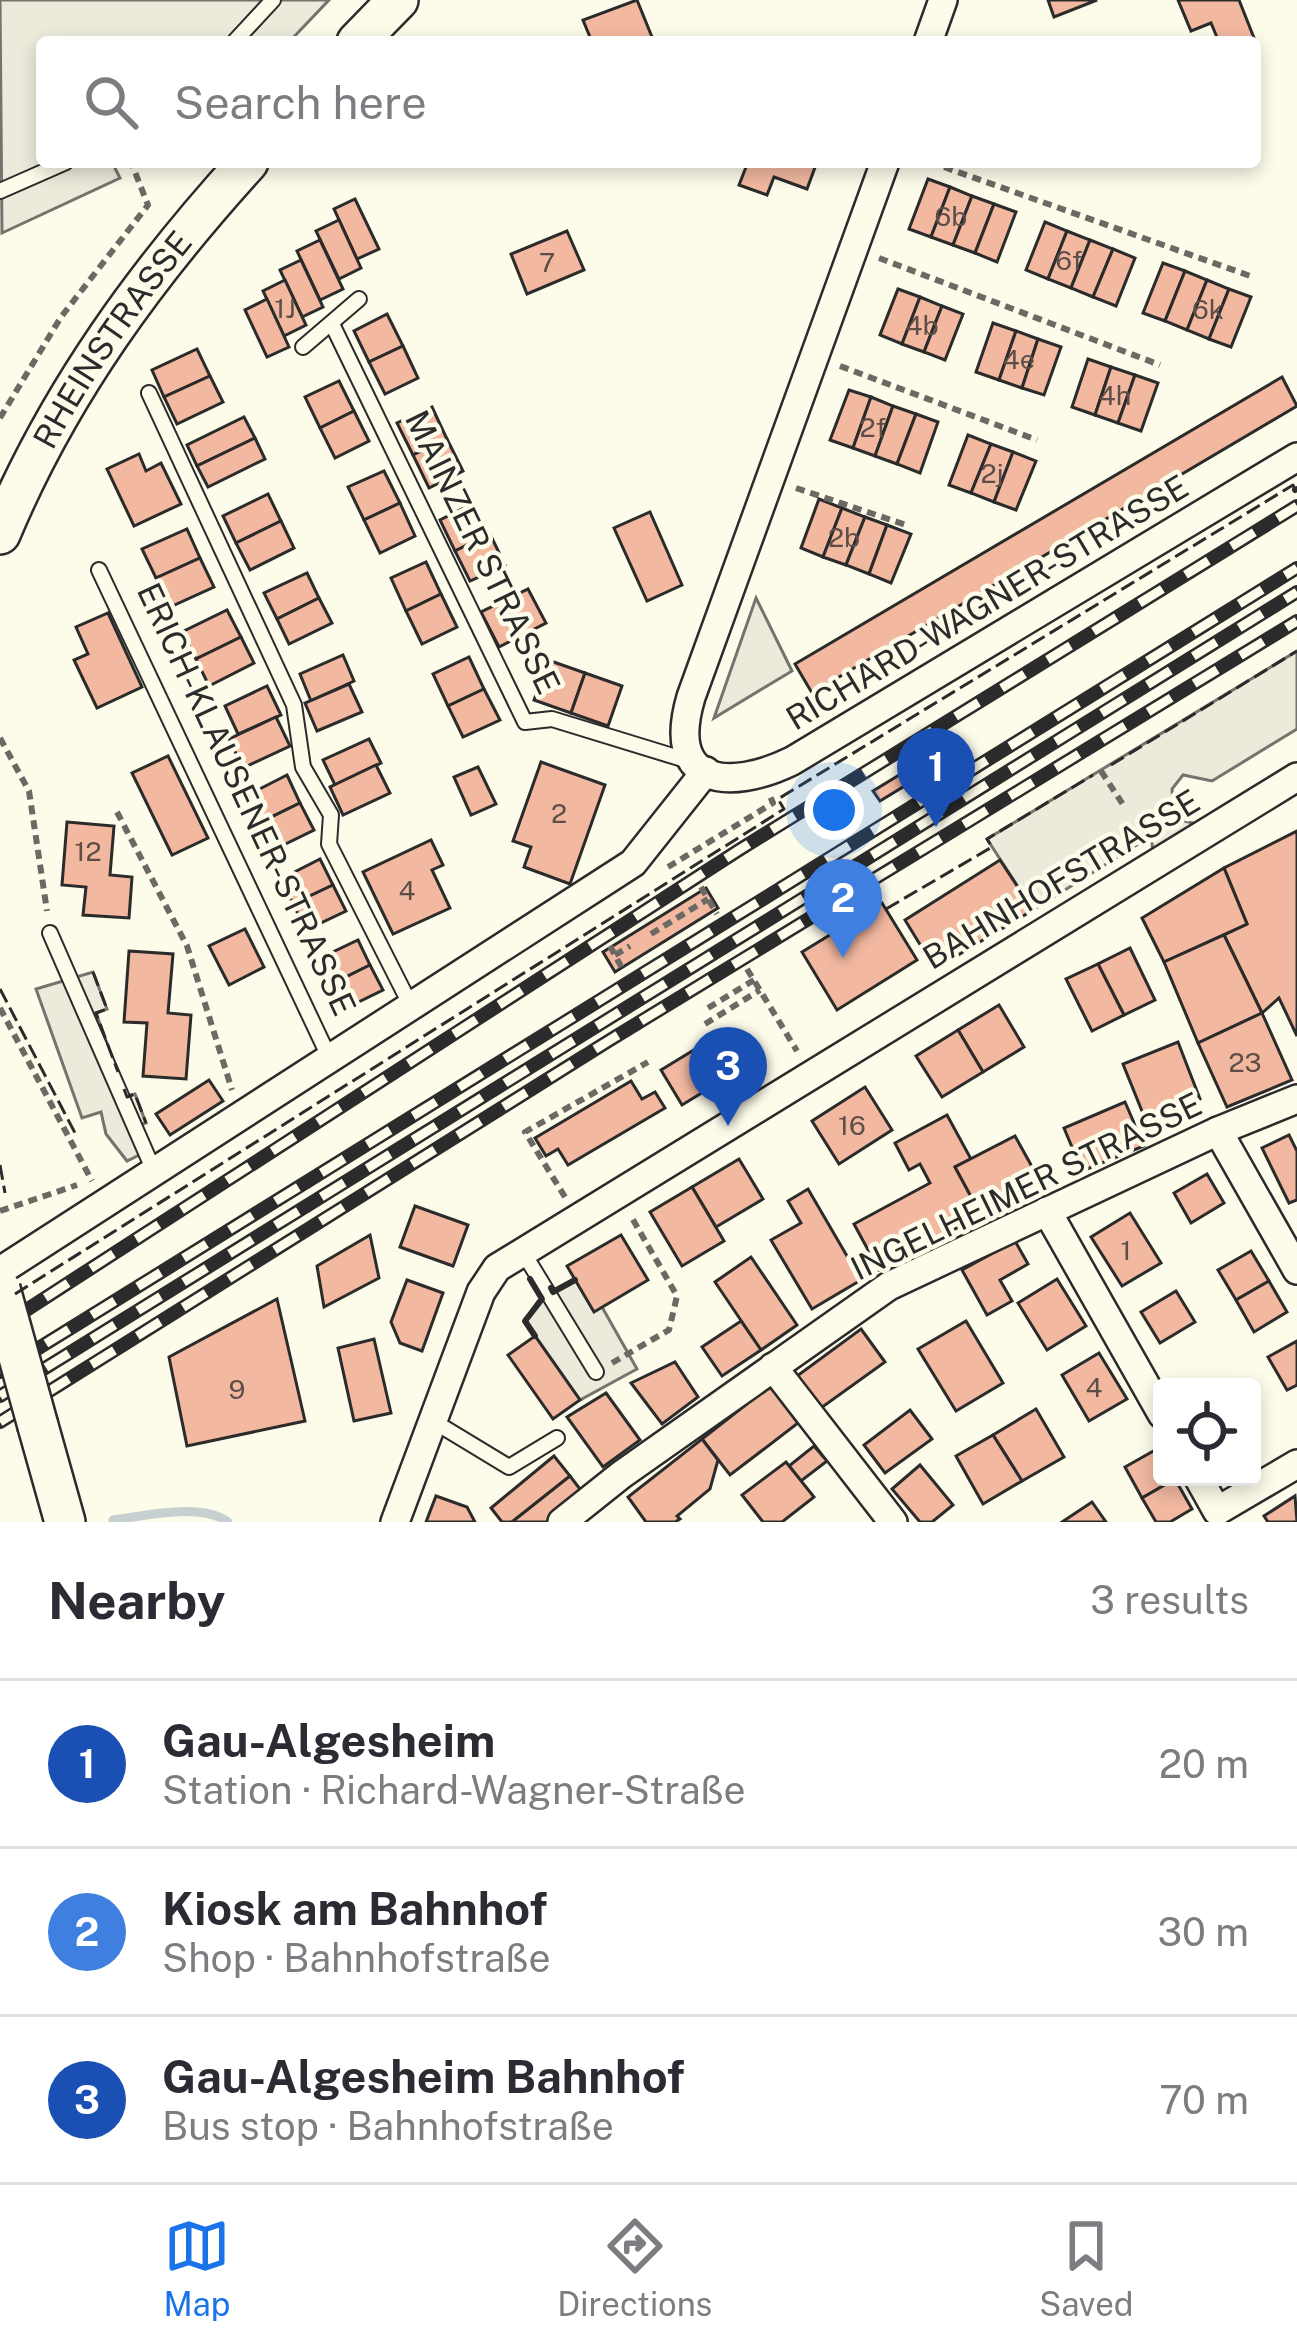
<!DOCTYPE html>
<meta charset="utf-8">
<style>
body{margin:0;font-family:"Public Sans",sans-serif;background:#f2f2f3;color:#2b2b33}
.controls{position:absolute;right:36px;bottom:36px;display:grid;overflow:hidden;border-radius:12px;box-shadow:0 6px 18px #0003}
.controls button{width:108px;height:108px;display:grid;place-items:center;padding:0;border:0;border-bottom:3px solid #e1e1e2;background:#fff;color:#2b2b33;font:60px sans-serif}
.you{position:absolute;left:834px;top:810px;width:42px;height:42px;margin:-30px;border:9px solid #fff;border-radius:50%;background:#1a73e8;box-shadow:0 0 0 18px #1a73e833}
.badge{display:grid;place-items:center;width:78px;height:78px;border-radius:50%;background:#1a73e8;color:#fff;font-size:39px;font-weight:700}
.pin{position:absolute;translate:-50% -99px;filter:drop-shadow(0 3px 6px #0008)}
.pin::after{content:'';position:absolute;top:63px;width:42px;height:36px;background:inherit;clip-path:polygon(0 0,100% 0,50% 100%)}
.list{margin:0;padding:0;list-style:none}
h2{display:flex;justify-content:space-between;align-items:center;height:156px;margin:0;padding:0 48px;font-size:51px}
h2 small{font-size:39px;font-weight:400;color:#7c7c81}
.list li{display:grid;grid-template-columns:78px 1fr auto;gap:36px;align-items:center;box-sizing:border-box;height:168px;padding:0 48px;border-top:3px solid #e1e1e2}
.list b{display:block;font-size:45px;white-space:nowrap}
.list p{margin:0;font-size:39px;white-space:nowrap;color:#7c7c81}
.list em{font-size:39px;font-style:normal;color:#7c7c81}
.icon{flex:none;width:66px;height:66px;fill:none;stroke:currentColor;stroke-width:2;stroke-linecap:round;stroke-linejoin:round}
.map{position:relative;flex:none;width:1297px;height:1522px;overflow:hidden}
.search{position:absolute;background:#fff;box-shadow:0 6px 18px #0003;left:36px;right:36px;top:36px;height:132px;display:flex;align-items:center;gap:30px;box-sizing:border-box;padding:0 42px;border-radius:12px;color:#7c7c81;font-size:45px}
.sheet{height:660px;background:#fff}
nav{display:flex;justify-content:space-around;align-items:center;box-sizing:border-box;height:168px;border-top:3px solid #e1e1e2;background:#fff;font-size:33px;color:#7c7c81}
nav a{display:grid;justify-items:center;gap:6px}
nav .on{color:#1a73e8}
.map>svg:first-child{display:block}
</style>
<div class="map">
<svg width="1297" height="1522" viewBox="0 0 1297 1522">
<rect width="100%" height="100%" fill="#fdfbea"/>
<g fill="#eceadb" stroke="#74746e" stroke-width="3">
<path d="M0,0H329L289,42H42V162H112L120,178L2,233Z"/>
<path d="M756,598L792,671L714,718Z"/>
<path d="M1297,651V729L1212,781L1183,775L1172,789L1173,804L1184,821L1197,824L1153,852L1151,836L1033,910L987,839Z"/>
<path d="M93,972L107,1009L96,1013L126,1096L135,1094L146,1123L139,1125L149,1150L127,1161L106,1134L101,1112L82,1118L36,989Z"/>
<path d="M575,1280L602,1307L637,1369L580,1400L525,1321L538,1301Z"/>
</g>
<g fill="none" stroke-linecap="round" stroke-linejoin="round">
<path stroke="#c7d0d0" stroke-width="9" d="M113,1520C145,1516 201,1502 228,1522"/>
</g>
<g fill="#f2b8a0" stroke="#2b2b2b" stroke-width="3">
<path d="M637,0L654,42H592L583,20Z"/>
<path d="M1048,0H1097L1054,17Z"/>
<path d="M1178,0H1239L1258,48L1255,49V42H1219L1211,23L1191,31Z"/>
<path d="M748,162H817L807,189L774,177L767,195L739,185Z"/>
<path d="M928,179L950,187L931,237L909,229Z"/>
<path d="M950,187L972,196L953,245L931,237Z"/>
<path d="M972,196L994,204L975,253L953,245Z"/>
<path d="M355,199L379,249L357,259L334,209Z"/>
<path d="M994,204L1016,212L997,262L975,253Z"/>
<path d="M339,220L361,268L339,279L316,231Z"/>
<path d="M1045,222L1067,231L1048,279L1026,270Z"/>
<path d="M567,231L584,270L527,294L511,254Z"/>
<path d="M1067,231L1090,240L1071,288L1048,279Z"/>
<path d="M320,240L343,289L320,300L297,251Z"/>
<path d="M1090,240L1113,249L1093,297L1071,288Z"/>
<path d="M1113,249L1135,258L1116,306L1093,297Z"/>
<path d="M301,260L323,307L302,317L280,270Z"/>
<path d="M1163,263L1185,271L1165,321L1143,313Z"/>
<path d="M1185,271L1207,280L1187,330L1165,321Z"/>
<path d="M285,280L306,325L284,336L263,291Z"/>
<path d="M1207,280L1229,289L1209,339L1187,330Z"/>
<path d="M898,289L920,297L902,344L880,335Z"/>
<path d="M1229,289L1251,297L1231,347L1209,339Z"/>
<path d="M920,297L942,306L924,352L902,344Z"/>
<path d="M267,299L289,347L267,357L245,310Z"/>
<path d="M942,306L963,314L945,360L924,352Z"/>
<path d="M387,314L403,346L369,362L354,331Z"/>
<path d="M993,323L1016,331L999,380L976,372Z"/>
<path d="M1016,331L1038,339L1022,388L999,380Z"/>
<path d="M1038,339L1061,347L1044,395L1022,388Z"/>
<path d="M403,346L418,378L385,394L369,362Z"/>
<path d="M197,349L210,376L164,397L152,370Z"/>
<path d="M1088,359L1111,367L1095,415L1072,407Z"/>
<path d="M1111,367L1135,375L1118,423L1095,415Z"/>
<path d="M1135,375L1158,383L1141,431L1118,423Z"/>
<path d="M210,376L223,402L177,424L164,397Z"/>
<path d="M1282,377L1297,406L812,693L795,664Z"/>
<path d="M339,381L354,411L320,428L305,397Z"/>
<path d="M849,390L871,397L853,448L830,440Z"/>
<path d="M871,397L893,406L875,456L853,448Z"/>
<path d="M893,406L916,414L897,464L875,456Z"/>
<path d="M432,407L447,439L413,455L397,423Z"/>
<path d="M354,411L369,441L335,458L320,428Z"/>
<path d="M916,414L938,422L920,473L897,464Z"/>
<path d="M244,417L255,438L197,466L187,445Z"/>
<path d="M968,435L991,444L971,493L949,485Z"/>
<path d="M255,438L265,459L208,487L197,466Z"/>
<path d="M447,439L463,471L429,488L413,455Z"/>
<path d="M991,444L1013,452L994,502L971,493Z"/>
<path d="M1013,452L1036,461L1016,510L994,502Z"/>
<path d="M139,454L146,471L161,463L181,504L134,526L107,469Z"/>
<path d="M384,471L400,503L364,520L348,487Z"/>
<path d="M268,494L281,521L236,543L223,516Z"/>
<path d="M819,499L842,508L823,557L801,548Z"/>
<path d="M400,503L415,536L380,553L364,520Z"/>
<path d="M474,503L490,534L455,551L440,520Z"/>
<path d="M842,508L865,517L846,565L823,557Z"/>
<path d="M650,512L682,585L647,601L614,528Z"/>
<path d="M865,517L887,525L869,574L846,565Z"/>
<path d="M281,521L294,548L250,570L236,543Z"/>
<path d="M887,525L911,534L891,583L869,574Z"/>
<path d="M187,529L200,558L156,578L142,549Z"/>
<path d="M490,534L505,565L470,581L455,551Z"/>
<path d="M200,558L214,587L170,607L156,578Z"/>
<path d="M426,562L441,594L406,611L391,578Z"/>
<path d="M307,573L319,598L277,619L264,593Z"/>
<path d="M528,589L546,623L499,647L481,612Z"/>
<path d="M441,594L457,627L422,644L406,611Z"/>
<path d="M319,598L332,623L289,644L277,619Z"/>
<path d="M227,610L241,637L196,659L182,632Z"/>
<path d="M108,613L142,687L97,708L74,660L88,654L76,627Z"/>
<path d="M241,637L254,663L209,686L196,659Z"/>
<path d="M343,655L354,681L311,701L300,674Z"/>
<path d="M469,657L484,689L448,706L433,674Z"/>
<path d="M548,660L585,673L571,713L534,700Z"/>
<path d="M585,673L622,686L608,726L571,713Z"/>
<path d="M349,684L362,712L317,731L305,703Z"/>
<path d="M267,686L281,715L238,734L225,706Z"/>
<path d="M484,689L500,720L463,737L448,706Z"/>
<path d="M276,717L290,746L243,768L229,739Z"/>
<path d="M369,739L381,763L335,785L323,760Z"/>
<path d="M168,756L208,838L172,855L132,773Z"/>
<path d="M541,762L605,785L570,884L524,867L531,847L513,841Z"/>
<path d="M376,765L390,793L343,815L330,787Z"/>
<path d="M478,767L496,804L471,815L454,777Z"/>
<path d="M909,769L916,779L880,801L873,791Z"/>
<path d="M287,775L300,803L253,826L240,799Z"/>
<path d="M300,803L314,830L267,853L253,826Z"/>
<path d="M67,822L114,826L110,875L132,877L129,918L83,915L86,887L62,885Z"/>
<path d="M1297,831V1036L1279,998L1262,1013L1224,935L1247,924L1224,868Z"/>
<path d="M431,840L443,865L432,870L450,908L393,934L363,872Z"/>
<path d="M320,859L333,885L293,904L281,879Z"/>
<path d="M1000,860L1033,910L935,969L905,920Z"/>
<path d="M1224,868L1247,924L1164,962L1142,918Z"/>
<path d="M333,885L346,911L306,930L293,904Z"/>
<path d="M706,888L718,908L615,972L603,952Z"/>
<path d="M882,903L917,960L837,1010L802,952Z"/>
<path d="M245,929L264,967L229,985L209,946Z"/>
<path d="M1224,935L1262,1013L1198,1043L1164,962Z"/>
<path d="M358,940L370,965L326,987L314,961Z"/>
<path d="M1130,948L1155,1000L1124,1015L1098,964Z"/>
<path d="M129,951L173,954L168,1013L191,1015L186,1079L143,1076L147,1023L124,1022Z"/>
<path d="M1098,964L1124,1015L1092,1031L1066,979Z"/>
<path d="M370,965L383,990L338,1012L326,987Z"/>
<path d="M999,1005L1024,1047L983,1072L958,1030Z"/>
<path d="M1262,1013L1292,1080L1227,1107L1198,1043Z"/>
<path d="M958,1030L983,1072L942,1097L916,1056Z"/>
<path d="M720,1034L741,1069L682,1105L661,1070Z"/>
<path d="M1178,1042L1200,1099L1146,1121L1123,1064Z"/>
<path d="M209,1080L223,1101L170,1135L156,1114Z"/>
<path d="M631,1081L642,1099L655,1092L665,1108L568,1165L558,1149L546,1156L535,1138Z"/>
<path d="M865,1087L892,1130L839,1164L812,1121Z"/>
<path d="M1125,1102L1144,1146L1082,1171L1064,1128Z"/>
<path d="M947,1115L971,1159L955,1167L981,1215L879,1270L854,1224L930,1183L920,1164L909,1170L895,1143Z"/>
<path d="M1289,1135L1297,1151V1200L1289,1203L1262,1148Z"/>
<path d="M1015,1136L1041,1183L981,1215L955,1167Z"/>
<path d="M739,1159L763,1199L716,1227L692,1187Z"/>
<path d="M1207,1174L1224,1203L1191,1223L1174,1193Z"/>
<path d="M692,1187L724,1241L682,1266L650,1212Z"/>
<path d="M808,1189L861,1280L812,1309L771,1240L801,1223L788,1201Z"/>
<path d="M415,1206L468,1225L453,1266L400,1247Z"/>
<path d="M1130,1213L1161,1263L1122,1286L1091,1237Z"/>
<path d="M370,1235L379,1278L324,1307L317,1266Z"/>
<path d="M621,1235L648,1280L594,1312L567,1266Z"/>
<path d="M1015,1241L1028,1264L1000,1280L1012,1301L987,1315L962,1270Z"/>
<path d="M1251,1251L1269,1281L1236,1300L1218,1270Z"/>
<path d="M751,1257L797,1325L761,1350L715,1282Z"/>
<path d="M1057,1279L1086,1326L1047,1350L1018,1303Z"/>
<path d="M407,1280L443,1293L422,1351L400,1343L391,1322Z"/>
<path d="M1269,1281L1287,1312L1254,1332L1236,1300Z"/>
<path d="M1176,1291L1195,1322L1160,1343L1141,1312Z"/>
<path d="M277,1299L305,1421L187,1446L169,1357Z"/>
<path d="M741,1321L761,1350L722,1376L702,1347Z"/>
<path d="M966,1321L1003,1383L956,1411L918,1349Z"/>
<path d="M861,1329L885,1362L821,1408L797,1376Z"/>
<path d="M535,1336L580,1400L553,1419L508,1355Z"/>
<path d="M374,1339L391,1413L354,1421L338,1348Z"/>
<path d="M1297,1341V1385L1287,1390L1268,1357Z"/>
<path d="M1099,1353L1127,1399L1089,1421L1062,1375Z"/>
<path d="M675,1362L698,1397L662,1424L631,1383Z"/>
<path d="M770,1386L798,1423L730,1475L702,1439Z"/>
<path d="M606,1393L640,1440L603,1467L567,1417Z"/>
<path d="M1036,1409L1064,1457L1022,1481L993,1435Z"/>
<path d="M910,1410L932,1439L885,1473L864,1445Z"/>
<path d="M993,1435L1022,1481L983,1504L956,1456Z"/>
<path d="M702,1439L718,1460L710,1489L677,1516L680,1519L675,1522H646L628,1497Z"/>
<path d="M814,1446L827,1461L801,1481L789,1466Z"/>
<path d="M1157,1449L1162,1457V1477L1175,1479L1142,1498L1125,1467Z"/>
<path d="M554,1456L570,1476L512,1522H502L491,1508Z"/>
<path d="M786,1462L814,1497L782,1522H763L742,1495Z"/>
<path d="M920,1465L953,1505L932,1522H920L892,1489Z"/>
<path d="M570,1476L583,1493L547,1522H512Z"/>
<path d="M1175,1479L1192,1509L1170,1522H1156L1142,1498Z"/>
<path d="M436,1496L467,1507L475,1522H426Z"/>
<path d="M1295,1496L1297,1522H1268L1264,1516Z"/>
<path d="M1092,1502L1106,1522H1062Z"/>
</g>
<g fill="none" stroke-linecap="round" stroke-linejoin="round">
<g stroke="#2b2b2b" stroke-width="18">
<g id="service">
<path d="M234,42L273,0"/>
<path d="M0,191L66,162"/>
<path d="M332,324L525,722L552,719L689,761"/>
<path d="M303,347L359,299"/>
<path d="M149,393L294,705L303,767L331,815L329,844L411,1006"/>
<path d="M99,570L330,1059"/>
<path d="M50,933L154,1171"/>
<path d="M523,1252L596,1372"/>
<path d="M433,1421L509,1467L557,1438"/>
</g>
</g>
<g stroke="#2b2b2b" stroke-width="32">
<g id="minor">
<path d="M928,42L943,0"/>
<path d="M885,162L691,697C665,785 728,792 792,761L1297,457"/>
<path d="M1218,1131L1297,1270"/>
<path d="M1047,1211L1162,1414"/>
<path d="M0,1271L633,863L706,771"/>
<path d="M773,1367L893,1522"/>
<path d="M1198,1477L1217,1511L1297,1464"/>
<path d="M395,1522L481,1292L497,1268L1297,777"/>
<path d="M562,1522L621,1475L889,1286L1218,1131L1297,1099"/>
</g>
</g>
<g stroke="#2b2b2b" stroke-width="44">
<g id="secondary">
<path d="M357,42L398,0"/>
<path id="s1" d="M0,534C59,393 146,274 248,162"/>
<path d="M38,1426L65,1522"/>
</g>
</g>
<g stroke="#6a6964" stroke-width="6" stroke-dasharray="9 6" stroke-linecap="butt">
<path d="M930,162L1253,277"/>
<path d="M879,258L1160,365"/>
<path d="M840,366L1037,440"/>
<path d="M0,418L61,317L148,205L131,162"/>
<path d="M796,488L909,526"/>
<path d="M0,738L29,791L47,911"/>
<path d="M1101,771L1124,806"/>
<path d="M117,812L187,946L232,1090"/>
<path d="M668,867L773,803L770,796"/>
<path d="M701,887L717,914"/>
<path d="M651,934L708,899"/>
<path d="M610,946L623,970"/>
<path d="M615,955L630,946"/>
<path d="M747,969L797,1051"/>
<path d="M0,1008L92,1181"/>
<path d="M708,1008L754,980"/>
<path d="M705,1024L760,990"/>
<path d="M565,1197L525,1132L648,1062"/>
<path d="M0,1211L77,1185"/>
<path d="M612,1363L669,1330L677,1296L632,1218"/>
</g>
<use href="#service" stroke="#fdfbea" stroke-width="14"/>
<use href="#minor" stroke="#fdfbea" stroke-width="27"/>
<use href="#secondary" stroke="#fdfbea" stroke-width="39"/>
<g stroke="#2b2b2b" stroke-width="14">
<g id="rail">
<path d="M0,1327L739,850L1297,506"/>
<path d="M0,1372L1297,568"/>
<path d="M0,1396L1297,592"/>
<path d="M0,1422L610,1040L1297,621"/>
</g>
</g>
<use href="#rail" stroke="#fdfbea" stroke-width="9" stroke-dasharray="27" stroke-linecap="butt"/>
<g stroke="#2b2b2b" stroke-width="44" stroke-linecap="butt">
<path id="secondary-bridge" d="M0,1289L38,1426"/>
</g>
<use href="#secondary-bridge" stroke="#fdfbea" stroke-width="39"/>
<g stroke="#2b2b2b" stroke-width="3" stroke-dasharray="15 6" stroke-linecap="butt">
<path d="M1111,765L1297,651"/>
<path d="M886,909L992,847L987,839L1093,775"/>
<path d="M93,972L107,1009L96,1013L118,1072"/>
<path d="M0,989L75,1133"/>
<path d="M124,1089L127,1097L135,1094L146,1123"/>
<path d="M0,1165L5,1193"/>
<path d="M530,1279L542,1299L525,1321L535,1336"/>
<path d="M15,1294L784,809L778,799L1293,485L1295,490"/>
</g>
<g stroke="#2b2b2b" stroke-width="6">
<path d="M1295,490L1297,489"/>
<path d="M530,1279L542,1299L525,1321L535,1336"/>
<path d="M551,1288L553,1292L575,1280"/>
</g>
</g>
<g text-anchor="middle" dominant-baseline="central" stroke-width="9" stroke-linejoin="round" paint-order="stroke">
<g font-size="27" fill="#5d4e48">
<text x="951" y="216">6b</text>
<text x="1069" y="260">6f</text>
<text x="547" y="262">7</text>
<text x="285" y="308">1J</text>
<text x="1208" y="309">6k</text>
<text x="922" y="325">4b</text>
<text x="1019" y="359">4e</text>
<text x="1115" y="395">4h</text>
<text x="873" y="427">2f</text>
<text x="992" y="473">2j</text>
<text x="844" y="537">2b</text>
<text x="559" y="813">2</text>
<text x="88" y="851">12</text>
<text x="407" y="890">4</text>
<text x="1245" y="1062">23</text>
<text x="852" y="1125">16</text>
<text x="1126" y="1250">1</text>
<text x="1094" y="1387">4</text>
<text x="237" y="1389">9</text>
</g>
<g font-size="33" fill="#2b2b2b" stroke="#fdfbea">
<text stroke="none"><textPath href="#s1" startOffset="225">RHEINSTRASSE</textPath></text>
<text transform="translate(483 552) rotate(64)">MAINZER STRASSE</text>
<text transform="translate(987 602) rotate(-31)">RICHARD-WAGNER-STRASSE</text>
<text transform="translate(247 799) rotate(65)">ERICH-KLAUSENER-STRASSE</text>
<text transform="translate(1061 879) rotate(-31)">BAHNHOFSTRASSE</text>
<text transform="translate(1026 1186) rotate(-26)">INGELHEIMER STRASSE</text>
</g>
</g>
</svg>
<div class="controls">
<button><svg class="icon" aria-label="locate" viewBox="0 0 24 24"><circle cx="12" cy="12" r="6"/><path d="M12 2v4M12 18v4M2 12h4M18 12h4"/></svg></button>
</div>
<div class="you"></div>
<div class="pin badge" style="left:936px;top:827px;background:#1a4fb4">1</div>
<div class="pin badge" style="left:843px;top:958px;background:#3f7fe0">2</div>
<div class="pin badge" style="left:728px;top:1126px;background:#1a4fb4">3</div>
<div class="search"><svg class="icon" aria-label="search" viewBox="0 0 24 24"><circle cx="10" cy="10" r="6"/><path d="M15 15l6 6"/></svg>Search here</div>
</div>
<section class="sheet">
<h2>Nearby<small>3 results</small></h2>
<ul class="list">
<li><span class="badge" style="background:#1a4fb4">1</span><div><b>Gau-Algesheim</b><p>Station · Richard-Wagner-Straße</p></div><em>20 m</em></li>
<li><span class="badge" style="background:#3f7fe0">2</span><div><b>Kiosk am Bahnhof</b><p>Shop · Bahnhofstraße</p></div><em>30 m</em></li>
<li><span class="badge" style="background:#1a4fb4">3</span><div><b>Gau-Algesheim Bahnhof</b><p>Bus stop · Bahnhofstraße</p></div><em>70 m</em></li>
</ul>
</section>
<nav>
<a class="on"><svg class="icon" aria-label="map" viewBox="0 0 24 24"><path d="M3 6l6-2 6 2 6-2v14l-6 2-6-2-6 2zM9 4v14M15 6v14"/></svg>Map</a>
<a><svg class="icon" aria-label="directions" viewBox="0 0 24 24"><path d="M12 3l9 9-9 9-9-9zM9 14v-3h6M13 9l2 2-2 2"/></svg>Directions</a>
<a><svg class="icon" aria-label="saved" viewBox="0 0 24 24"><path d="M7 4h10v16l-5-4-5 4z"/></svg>Saved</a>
</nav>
